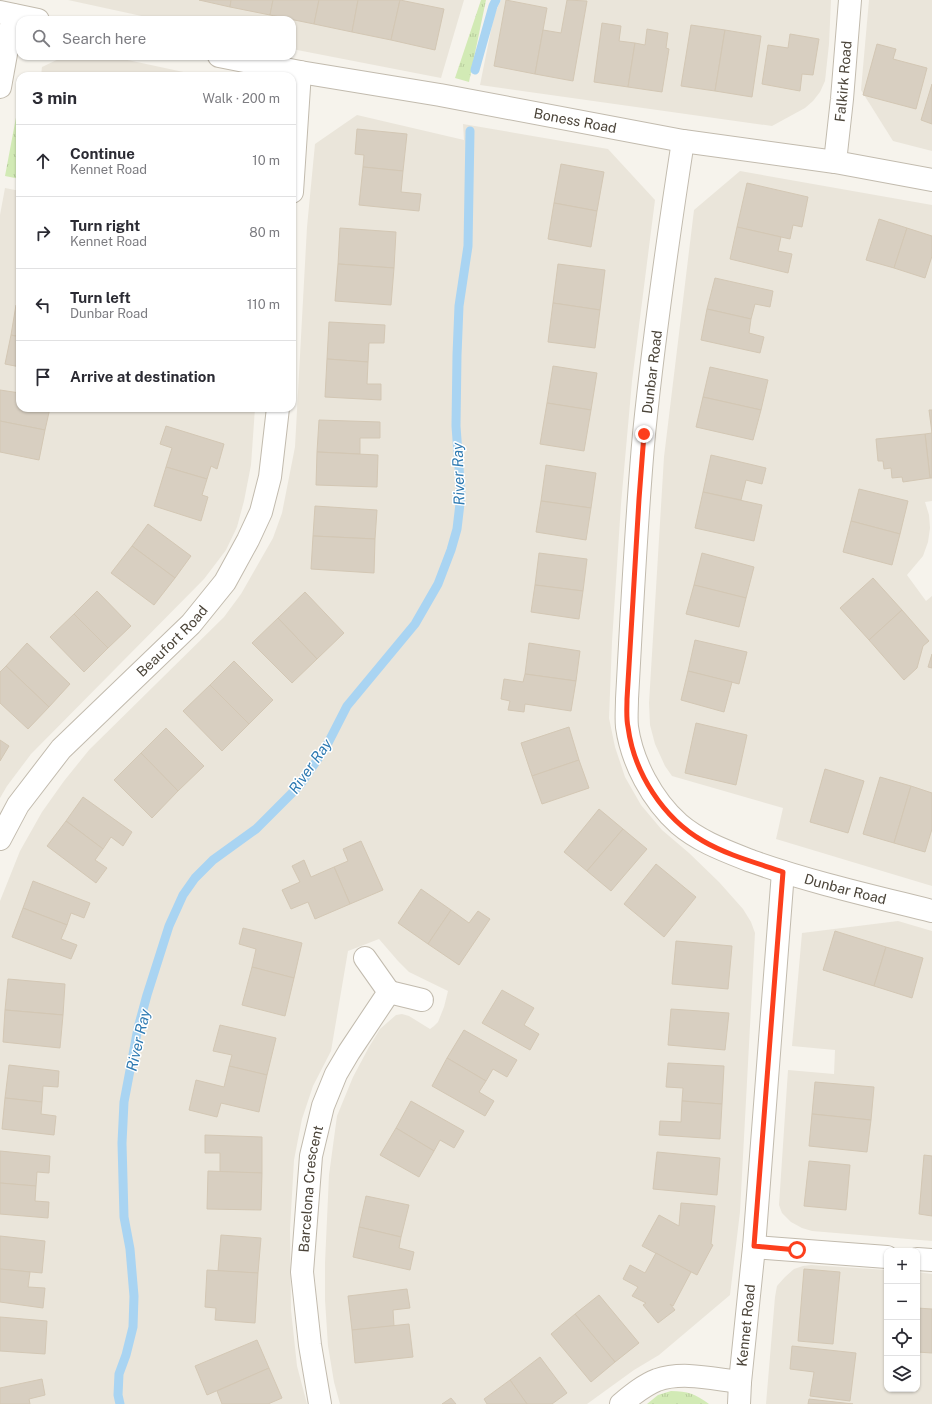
<!DOCTYPE html>
<meta charset="utf-8">
<style>
body{margin:0;font-family:"Public Sans",sans-serif;background:#f7f7f7;color:#2b2b33}
.controls{position:absolute;right:12px;bottom:12px;display:grid;overflow:hidden;border-radius:8px;box-shadow:0 1px 3px #0004}
.controls button{width:36px;height:36px;display:grid;place-items:center;padding:0;border:0;border-bottom:1px solid #e1e1e2;background:#fff;color:#2b2b33;font:20px sans-serif}
.stop{position:absolute;width:12px;height:12px;margin:-9px;border:3px solid #fc3f1d;border-radius:50%;background:#fff}
.stop.end{background:#fc3f1d;border-color:#fff;box-shadow:0 1px 4px #0008}
.list{margin:0;padding:0;list-style:none}
h2{display:flex;justify-content:space-between;align-items:center;height:52px;margin:0;padding:0 16px;font-size:17px}
h2 small{font-size:13px;font-weight:400;color:#7c7c81}
.list li{display:grid;grid-template-columns:26px 1fr auto;gap:12px;align-items:center;box-sizing:border-box;height:72px;padding:0 16px;border-top:1px solid #e1e1e2}
.list b{display:block;font-size:15px;white-space:nowrap}
.list p{margin:0;font-size:13px;white-space:nowrap;color:#7c7c81}
.list em{font-size:13px;font-style:normal;color:#7c7c81}
.icon{flex:none;width:22px;height:22px;fill:none;stroke:currentColor;stroke-width:2;stroke-linecap:round;stroke-linejoin:round}
.map{position:relative;flex:none;width:932px;height:1404px;overflow:hidden}
.search{position:absolute;background:#fff;box-shadow:0 1px 3px #0004;left:16px;top:16px;width:280px;height:44px;display:flex;align-items:center;gap:10px;box-sizing:border-box;padding:0 14px;border-radius:12px;color:#7c7c81;font-size:15px}
.panel{position:absolute;background:#fff;box-shadow:0 1px 3px #0004;left:16px;top:72px;width:280px;height:340px;border-radius:12px}
.map>svg:first-child{display:block}
</style>
<div class="map">
<svg width="932" height="1404" viewBox="0 0 932 1404">
<defs>
<pattern id="grass-tufts" width="24" height="20" patternUnits="userSpaceOnUse"><rect width="24" height="20" fill="#d2eab5"/><path d="M3 7l-1-3M5 7V3M7 7l1-3M15 17l-1-3M17 17v-4M19 17l1-3" fill="none" stroke="#b6ca9c"/></pattern>
</defs>
<rect width="100%" height="100%" fill="#f6f3ec"/>
<g fill="#eae5da">
<path d="M68,0H464L441,78L292,49V20H160Z"/>
<path d="M501,0H831L829,44L825,81L820,92L813,101L805,108L772,126L480,85L494,15Z"/>
<path d="M869,0H932V151L893,141L861,90Z"/>
<path d="M65,56H109L202,76H41L42,67Z"/>
<path d="M357,115L464,140L463,124L608,149L655,200L632,381L621,504L612,642L609,718L615,747L625,777L641,805L662,830L689,853L719,882L743,909L751,922L755,933L740,1212L730,1295L659,1355L634,1370L587,1404H340L334,1382L328,1346L325,1300V1263L329,1175L337,1116L353,1077L369,1047L380,1029L396,1015L402,1014L409,1016L430,1029L434,1026L438,1022L444,1007L448,991L409,972L398,961L379,939L348,951L331,1051L313,1086L302,1119L294,1160L290,1229L291,1310L297,1366L307,1404H0V901L20,851L42,812L64,781L89,750L224,617L241,594L273,538L282,513L295,447L307,227L315,144Z"/>
<path d="M740,171L932,205V501L925,502L929,515L930,528L928,542L923,556L907,575L926,601L932,596V886L776,839L783,808L672,776L665,766L655,744L650,725L649,703L664,457L694,210Z"/>
<path d="M5,188L20,191V408H255L251,465L244,501L237,527L226,550L204,579L31,754L7,786L0,798V215Z"/>
<path d="M898,921L932,931V1241L812,1231L802,1228L791,1222L782,1213L779,1205L788,1070L834,1074L835,1050L792,1046L802,933Z"/>
<path d="M811,1265L887,1270V1389H917V1272L932,1274V1404H766L775,1297L777,1286L785,1277L794,1269L803,1266Z"/>
</g>
<g fill="url(#grass-tufts)">
<path d="M481,0H486L469,82L455,78Z"/>
<path d="M20,96V179L5,176Z"/>
<path d="M671,1391C688,1391 695,1394 709,1404H647L658,1395Z"/>
</g>
<g fill="none" stroke-linecap="round" stroke-linejoin="round">
<g stroke="#a9d4f2" stroke-width="9">
<path d="M475,70L493,6L496,0"/>
<path d="M120,1404L118,1395L119,1374L126,1355L133,1327L134,1296L130,1249L124,1217L122,1143L124,1102L138,1028L147,995L169,926L183,895L195,878L213,860L256,829L300,785L326,747L347,706L415,624L438,584L451,550L457,529L461,495L456,426L457,355L459,306L468,246L470,131"/>
</g>
</g>
<g fill="#d8cfc1" stroke="#d3c7b4">
<path d="M199,0H231L230,7Z"/>
<path d="M231,0H273L270,15L230,7Z"/>
<path d="M273,0H319L314,24L270,15Z"/>
<path d="M319,0H358L352,32L314,24Z"/>
<path d="M358,0H400L391,40L352,32Z"/>
<path d="M400,0L444,9L435,50L391,40Z"/>
<path d="M506,0L547,8L535,74L494,66Z"/>
<path d="M567,0L587,1L573,81L535,74L543,30L561,33Z"/>
<path d="M602,23L621,26L619,41L635,43L628,87L594,82Z"/>
<path d="M691,25L725,30L715,91L681,86Z"/>
<path d="M647,29L668,33L666,48L669,49L662,92L628,87L635,43L645,45Z"/>
<path d="M725,30L761,36L752,97L715,91Z"/>
<path d="M790,34L819,39L813,75L802,74L800,91L762,84L768,45L788,48Z"/>
<path d="M877,44L896,49L893,59L927,68L916,109L863,95Z"/>
<path d="M932,84V124L921,120Z"/>
<path d="M357,129L407,134L403,171L363,167L364,155L355,154Z"/>
<path d="M561,164L604,172L597,211L554,203Z"/>
<path d="M363,167L403,171L401,192L421,194L419,211L359,205Z"/>
<path d="M747,183L808,197L802,227L793,225L790,239L737,227Z"/>
<path d="M554,203L597,211L591,247L548,239Z"/>
<path d="M879,219L907,228L894,268L866,260Z"/>
<path d="M737,227L781,237L778,251L792,254L788,273L730,259Z"/>
<path d="M340,228L396,232L394,268L338,264Z"/>
<path d="M907,228L932,236V256L925,278L894,268Z"/>
<path d="M338,264L394,268L391,305L335,301Z"/>
<path d="M558,264L605,270L600,310L553,303Z"/>
<path d="M715,278L773,291L770,307L755,304L751,319L707,309Z"/>
<path d="M553,303L600,310L595,348L548,342Z"/>
<path d="M16,305L20,306V337L11,335Z"/>
<path d="M707,309L751,319L749,333L764,337L760,353L701,340Z"/>
<path d="M329,322L385,325L384,343H369L368,362L327,359Z"/>
<path d="M11,335L20,337V367L5,364Z"/>
<path d="M327,359L368,362L367,384H381V400L325,397Z"/>
<path d="M553,366L597,373L591,410L547,403Z"/>
<path d="M710,367L768,380L761,410L703,397Z"/>
<path d="M0,390L20,393V408H50L45,430L0,421Z"/>
<path d="M703,397L761,410L753,440L696,427Z"/>
<path d="M547,403L591,410L584,451L540,444Z"/>
<path d="M168,408H227V411Z"/>
<path d="M929,410H932V478H930L925,434L932,433Z"/>
<path d="M319,420L380,422V438H360V454L317,452Z"/>
<path d="M0,421L45,430L39,460L0,452Z"/>
<path d="M166,426L224,444L217,469L211,466L207,479L166,467L172,448L160,444Z"/>
<path d="M925,434L930,478L903,482L902,477L892,478L891,468L884,469L883,461H878L876,439Z"/>
<path d="M317,452L378,455L377,487L316,485Z"/>
<path d="M711,455L766,468L762,484L746,480L741,500L703,492Z"/>
<path d="M546,465L596,473L591,508L541,501Z"/>
<path d="M166,467L207,479L202,495L208,497L201,521L154,506Z"/>
<path d="M859,489L908,501L900,534L851,521Z"/>
<path d="M703,492L762,505L754,541L695,528Z"/>
<path d="M541,501L591,508L586,540L536,532Z"/>
<path d="M315,506L377,510L375,539L313,536Z"/>
<path d="M851,521L900,534L892,565L843,552Z"/>
<path d="M148,524L191,556L175,578L132,546Z"/>
<path d="M313,536L375,539L374,573L311,569Z"/>
<path d="M132,546L175,578L154,605L111,573Z"/>
<path d="M539,553L587,559L583,591L535,585Z"/>
<path d="M702,553L754,567L746,598L694,585Z"/>
<path d="M873,578L902,610L869,640L840,608Z"/>
<path d="M535,585L583,591L579,619L531,612Z"/>
<path d="M694,585L746,598L739,627L686,614Z"/>
<path d="M97,591L131,626L108,648L74,614Z"/>
<path d="M305,592L344,633L317,659L278,618Z"/>
<path d="M902,610L929,641L923,646L917,668L904,680L869,640Z"/>
<path d="M74,614L108,648L84,672L50,637Z"/>
<path d="M278,618L317,659L292,683L252,643Z"/>
<path d="M695,640L747,652L739,684L688,671Z"/>
<path d="M27,643L70,684L49,707L6,666Z"/>
<path d="M529,643L580,651L576,681L525,674Z"/>
<path d="M932,654V668L928,667Z"/>
<path d="M234,661L273,700L249,724L210,685Z"/>
<path d="M6,666L49,707L28,729L0,703V672Z"/>
<path d="M688,671L732,682L724,712L681,700Z"/>
<path d="M525,674L576,681L571,711L525,704L524,712L508,710L510,701L501,699L504,679L523,682Z"/>
<path d="M210,685L249,724L222,751L183,711Z"/>
<path d="M696,723L747,735L736,785L685,773Z"/>
<path d="M569,727L579,760L532,776L521,743Z"/>
<path d="M166,728L204,766L178,791L141,753Z"/>
<path d="M0,740L9,746L0,761Z"/>
<path d="M141,753L178,791L152,818L114,780Z"/>
<path d="M579,760L589,788L542,804L532,776Z"/>
<path d="M825,769L864,781L848,833L810,822Z"/>
<path d="M880,777L911,786L894,843L863,834Z"/>
<path d="M911,786L932,793V829L925,852L894,843Z"/>
<path d="M83,797L132,832L123,846L111,837L103,849L66,821Z"/>
<path d="M599,809L623,829L587,871L564,852Z"/>
<path d="M66,821L103,849L95,860L107,868L96,883L47,846Z"/>
<path d="M623,829L647,849L611,891L587,871Z"/>
<path d="M361,841L383,890L350,904L334,867L348,861L343,849Z"/>
<path d="M304,860L311,877L334,867L350,904L315,919L308,902L291,909L282,890L300,882L292,866Z"/>
<path d="M656,864L696,897L664,937L624,904Z"/>
<path d="M33,881L90,903L84,918L71,913L67,925L23,908Z"/>
<path d="M421,889L451,910L428,944L398,923Z"/>
<path d="M23,908L67,925L61,939L77,945L71,959L12,937Z"/>
<path d="M451,910L469,923L478,911L490,919L459,965L428,944Z"/>
<path d="M243,928L302,943L294,978L252,967L256,949L239,944Z"/>
<path d="M835,931L886,947L874,986L823,970Z"/>
<path d="M676,941L732,946L728,989L672,984Z"/>
<path d="M886,947L923,958L912,998L874,986Z"/>
<path d="M252,967L294,978L285,1016L242,1005Z"/>
<path d="M8,979L65,984L63,1015L5,1010Z"/>
<path d="M502,990L534,1008L524,1025L539,1034L530,1050L482,1023Z"/>
<path d="M671,1009L729,1013L725,1050L668,1045Z"/>
<path d="M5,1010L63,1015L60,1048L3,1042Z"/>
<path d="M220,1025L276,1038L267,1075L229,1066L232,1055L213,1051Z"/>
<path d="M464,1030L517,1060L507,1077L493,1069L486,1081L447,1058Z"/>
<path d="M447,1058L486,1081L479,1092L494,1101L485,1116L432,1086Z"/>
<path d="M668,1063L724,1066L722,1104L682,1101L683,1088L666,1087Z"/>
<path d="M9,1065L59,1071L58,1087L43,1086L42,1102L5,1098Z"/>
<path d="M229,1066L267,1075L259,1112L221,1103L217,1117L189,1110L196,1080L224,1087Z"/>
<path d="M815,1082L874,1087L871,1120L812,1114Z"/>
<path d="M5,1098L42,1102L41,1114L56,1116L54,1135L2,1129Z"/>
<path d="M411,1101L464,1131L454,1148L440,1140L434,1151L396,1128Z"/>
<path d="M682,1101L722,1104L720,1139L659,1135L660,1121L681,1122Z"/>
<path d="M812,1114L871,1120L867,1152L809,1146Z"/>
<path d="M396,1128L434,1151L419,1177L380,1155Z"/>
<path d="M205,1135L262,1137V1173L220,1172V1153H205Z"/>
<path d="M0,1151L50,1156L49,1173L37,1172L36,1186L0,1183Z"/>
<path d="M657,1152L720,1158L717,1195L653,1189Z"/>
<path d="M924,1155L932,1156V1216L919,1214Z"/>
<path d="M809,1161L850,1165L846,1210L804,1206Z"/>
<path d="M208,1171L262,1173L261,1210L207,1209Z"/>
<path d="M0,1183L36,1186L35,1201L49,1202L48,1218L0,1214Z"/>
<path d="M366,1196L409,1205L401,1237L359,1227Z"/>
<path d="M681,1203L715,1206L711,1244L713,1245L697,1275L642,1246L659,1215L679,1226Z"/>
<path d="M359,1227L401,1237L399,1248L414,1252L410,1270L353,1257Z"/>
<path d="M221,1235L261,1238L258,1273L218,1271Z"/>
<path d="M0,1236L45,1241L42,1273L0,1269Z"/>
<path d="M656,1253L691,1272L673,1306L670,1304L675,1310L658,1323L643,1305L646,1303L632,1296L638,1287L623,1279L630,1265L645,1273Z"/>
<path d="M0,1269L30,1272L28,1287L45,1288L43,1308L0,1302Z"/>
<path d="M804,1269L840,1272L833,1344L798,1341Z"/>
<path d="M207,1270L258,1273L255,1323L215,1320L216,1308L205,1307Z"/>
<path d="M407,1289L410,1308L393,1310L394,1326L352,1330L348,1296Z"/>
<path d="M599,1295L639,1343L615,1362L575,1314Z"/>
<path d="M917,1308L932,1309V1353L917,1352Z"/>
<path d="M575,1314L615,1362L591,1382L551,1334Z"/>
<path d="M0,1317L47,1321L45,1354L0,1351Z"/>
<path d="M409,1324L413,1357L355,1363L352,1330Z"/>
<path d="M257,1340L269,1368L207,1395L195,1366Z"/>
<path d="M792,1346L856,1353L850,1401L810,1396L814,1372L790,1369Z"/>
<path d="M540,1357L567,1393L552,1404H527L510,1380Z"/>
<path d="M269,1368L282,1398L268,1404H222L217,1391Z"/>
<path d="M42,1379L45,1395L29,1399L30,1404H0V1388Z"/>
<path d="M510,1380L527,1404H487L484,1399Z"/>
<path d="M451,1398L456,1404H442Z"/>
<path d="M809,1399L853,1404H808Z"/>
</g>
<g fill="none" stroke-linecap="round" stroke-linejoin="round">
<g stroke="#c2bbae" stroke-width="24">
<g id="street">
<path d="M0,12L38,20"/>
<path id="s1" d="M219,56L300,72L440,95L683,141L835,162L932,180"/>
<path d="M0,87L13,15"/>
<path id="s2" d="M683,141C668,238 654,336 644,434C636,522 632,611 627,699C627,708 626,718 627,727C632,762 652,800 679,824C700,842 726,851 751,861C810,882 872,896 932,911"/>
<path id="s3" d="M835,162L842,99L850,0"/>
<path d="M292,192L300,72"/>
<path id="s4" d="M0,839L18,805L61,749L191,624L225,582L248,540L261,512L270,477L278,408"/>
<path d="M389,992L422,1000"/>
<path d="M754,1247L887,1257"/>
<path d="M917,1259L932,1260"/>
<path id="s5" d="M320,1404L310,1345L302,1272L311,1156L323,1106L336,1074L349,1052L389,992L365,958"/>
<path d="M621,1404C632,1395 644,1385 657,1380C683,1371 713,1379 740,1382"/>
<path id="s6" d="M739,1404L740,1382L754,1247L783,872"/>
</g>
</g>
<use href="#street" stroke="#fff" stroke-width="22"/>
</g>
<g fill="none" stroke-linecap="round" stroke-linejoin="round">
<path stroke="#fc3f1d" stroke-width="5" d="M644,434L639,499L627,699C627,708 626,718 628,727C634,773 663,818 703,841C727,855 757,863 783,872L754,1246L797,1250"/>
</g>
<g text-anchor="middle" dominant-baseline="central" stroke-width="3" stroke-linejoin="round" paint-order="stroke">
<g font-size="14" fill="#4b4439" stroke="#fff">
<text stroke="none"><textPath href="#s3" startOffset="81">Falkirk Road</textPath></text>
<text stroke="none"><textPath href="#s1" startOffset="362">Boness Road</textPath></text>
<text transform="translate(652 372) rotate(-83)">Dunbar Road</text>
<text stroke="none"><textPath href="#s4" startOffset="264">Beaufort Road</textPath></text>
<text stroke="none"><textPath href="#s2" startOffset="881">Dunbar Road</textPath></text>
<text stroke="none"><textPath href="#s5" startOffset="217">Barcelona Crescent</textPath></text>
<text stroke="none"><textPath href="#s6" startOffset="79">Kennet Road</textPath></text>
</g>
<g font-size="15" font-style="italic" fill="#2e7ab2" stroke="#fff">
<text transform="translate(458 474) rotate(-92)">River Ray</text>
<text transform="translate(310 766) rotate(-55)">River Ray</text>
<text transform="translate(138 1040) rotate(-77)">River Ray</text>
</g>
</g>
</svg>
<div class="controls">
<button>+</button>
<button>−</button>
<button><svg class="icon" aria-label="locate" viewBox="0 0 24 24"><circle cx="12" cy="12" r="6"/><path d="M12 2v4M12 18v4M2 12h4M18 12h4"/></svg></button>
<button><svg class="icon" aria-label="layers" viewBox="0 0 24 24"><path d="M12 4l9 5-9 5-9-5zM3 14l9 5 9-5"/></svg></button>
</div>
<div class="stop" style="left:797px;top:1250px"></div>
<div class="stop end" style="left:644px;top:434px"></div>
<div class="search"><svg class="icon" aria-label="search" viewBox="0 0 24 24"><circle cx="10" cy="10" r="6"/><path d="M15 15l6 6"/></svg>Search here</div>
<section class="panel">
<h2>3 min<small>Walk · 200 m</small></h2>
<ul class="list">
<li><svg class="icon" aria-label="ahead" viewBox="0 0 24 24"><path d="M12 20V5M6 11l6-6 6 6"/></svg><div><b>Continue</b><p>Kennet Road</p></div><em>10 m</em></li>
<li><svg class="icon" aria-label="right" viewBox="0 0 24 24"><path d="M7 20v-9h11M14 6l5 5-5 5"/></svg><div><b>Turn right</b><p>Kennet Road</p></div><em>80 m</em></li>
<li><svg class="icon" aria-label="left" viewBox="0 0 24 24"><path d="M17 20v-9H6M10 6l-5 5 5 5"/></svg><div><b>Turn left</b><p>Dunbar Road</p></div><em>110 m</em></li>
<li><svg class="icon" aria-label="arrive" viewBox="0 0 24 24"><path d="M6 21V4h12l-3 4 3 4H6"/></svg><div><b>Arrive at destination</b></div></li>
</ul>
</section>
</div>
